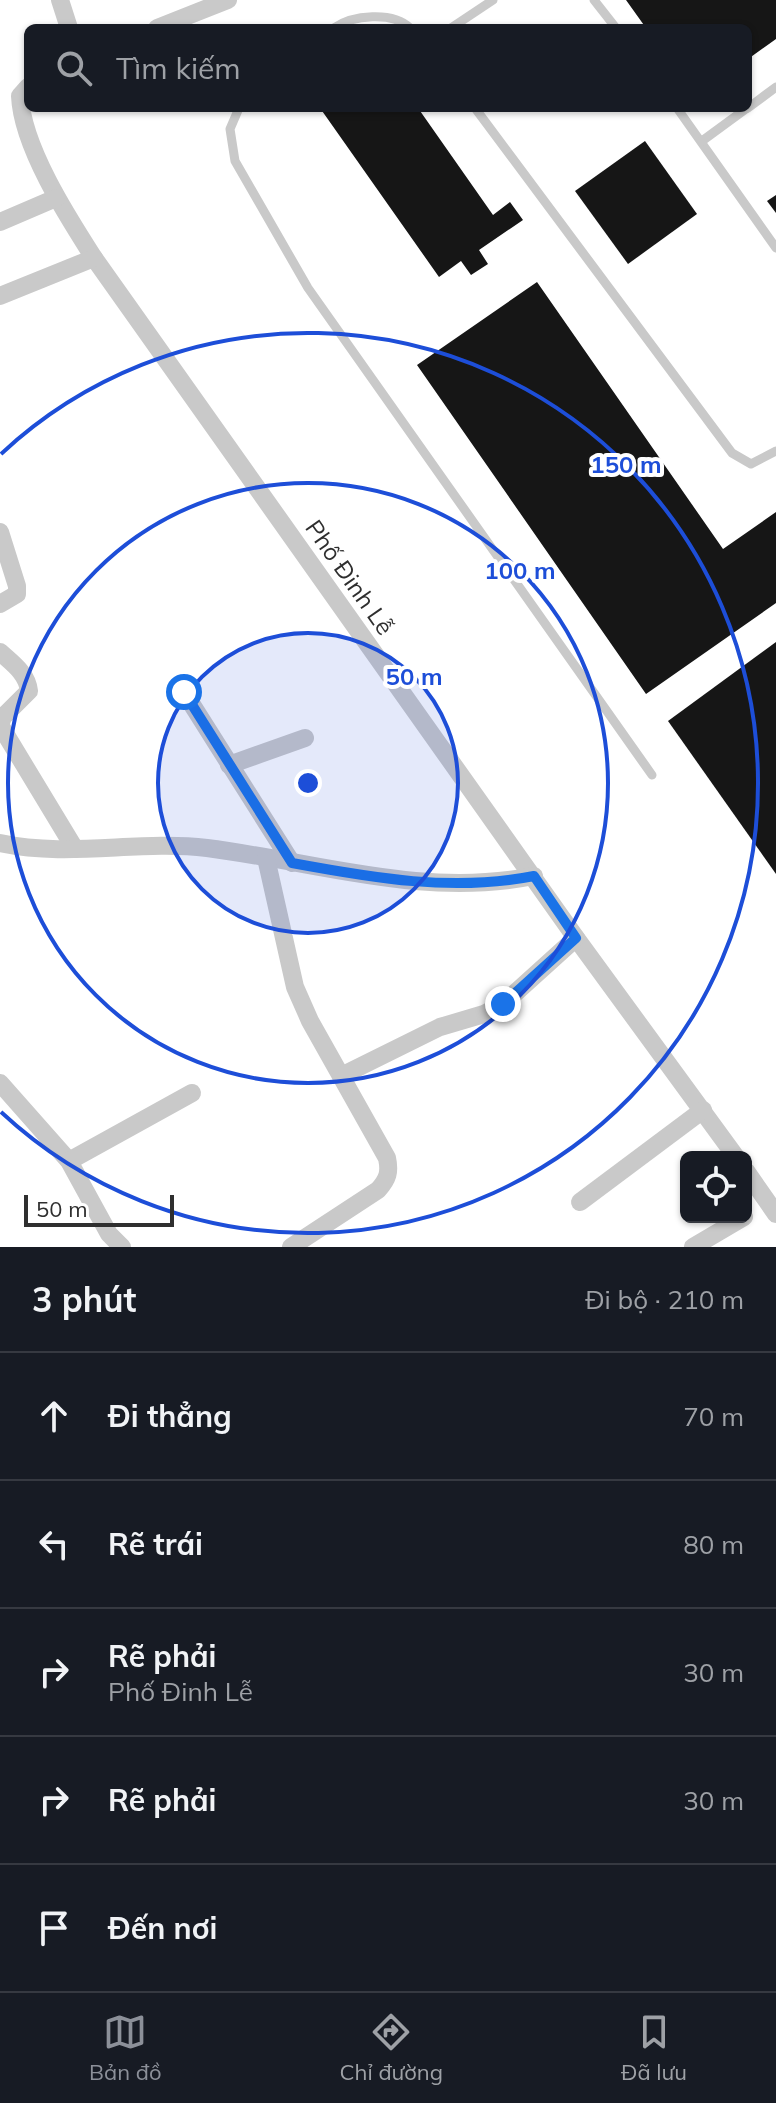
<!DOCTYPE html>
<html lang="vi">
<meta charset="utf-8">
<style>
body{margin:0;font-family:Mulish,sans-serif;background:#20242c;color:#f1f3f6}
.controls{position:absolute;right:24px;bottom:24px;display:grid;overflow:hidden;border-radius:12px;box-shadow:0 2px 6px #0004}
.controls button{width:72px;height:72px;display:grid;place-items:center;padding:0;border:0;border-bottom:2px solid #363941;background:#171b24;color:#f1f3f6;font:40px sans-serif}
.scale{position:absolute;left:24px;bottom:20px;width:150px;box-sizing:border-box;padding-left:8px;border:4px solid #2f2f2f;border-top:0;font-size:22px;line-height:28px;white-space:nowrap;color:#2f2f2f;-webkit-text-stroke:6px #fff;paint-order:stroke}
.stop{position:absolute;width:24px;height:24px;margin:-18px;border:6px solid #1a73e8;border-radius:50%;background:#fff}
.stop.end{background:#1a73e8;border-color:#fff;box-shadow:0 2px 8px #0008}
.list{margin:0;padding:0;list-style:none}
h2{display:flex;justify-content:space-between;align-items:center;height:104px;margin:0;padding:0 32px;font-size:34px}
h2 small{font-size:26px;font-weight:400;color:#9ea1a6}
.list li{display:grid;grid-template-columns:52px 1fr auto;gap:24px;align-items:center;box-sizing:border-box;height:128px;padding:0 32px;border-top:2px solid #363941}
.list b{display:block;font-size:30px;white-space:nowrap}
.list p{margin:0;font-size:26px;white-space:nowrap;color:#9ea1a6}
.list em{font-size:26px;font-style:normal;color:#9ea1a6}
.icon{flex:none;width:44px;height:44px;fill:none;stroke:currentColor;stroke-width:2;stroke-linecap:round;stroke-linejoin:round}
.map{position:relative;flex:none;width:776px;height:1247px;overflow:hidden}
.search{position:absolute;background:#171b24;box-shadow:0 2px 6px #0004;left:24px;right:24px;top:24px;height:88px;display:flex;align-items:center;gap:20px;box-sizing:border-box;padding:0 28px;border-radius:12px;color:#9ea1a6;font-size:30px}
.sheet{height:744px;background:#171b24}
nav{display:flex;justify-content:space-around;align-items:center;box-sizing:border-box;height:112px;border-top:2px solid #363941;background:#171b24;font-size:22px;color:#9ea1a6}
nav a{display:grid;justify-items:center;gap:4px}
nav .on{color:#8c9099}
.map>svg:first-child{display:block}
</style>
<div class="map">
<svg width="776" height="1247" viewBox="0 0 776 1247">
<rect width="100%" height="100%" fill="#fff"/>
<g fill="#161616">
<path d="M626,0H776V39L748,59V28H646Z"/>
<path d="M320,108H418L493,215L510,202L523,220L479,250L488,264L471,275L461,261L439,277Z"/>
<path d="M645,141L697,214L628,264L575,191Z"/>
<path d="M776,195V213L767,201Z"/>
<path d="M537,282L723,549L776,512V603L646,694L417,365Z"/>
<path d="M776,642V874L668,721Z"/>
</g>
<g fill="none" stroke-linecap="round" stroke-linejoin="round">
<g stroke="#c9c9c9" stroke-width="9">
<path d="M594,0L616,28"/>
<path d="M334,28C352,15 393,11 410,28"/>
<path d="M451,28L493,0"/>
<path d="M239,108L230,129L235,161L308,288L652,775"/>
<path d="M475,108L732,453L751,464L776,451"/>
<path d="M677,108L776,248"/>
<path d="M748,108L776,87"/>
<path d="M702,141L747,108"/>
</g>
<g stroke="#c9c9c9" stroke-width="18">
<path d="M60,0L69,28"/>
<path d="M157,28L228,0"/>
<path d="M28,87L20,96C22,146 67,216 94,258L576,938L736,1157"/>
<path d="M0,222L56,198"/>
<path d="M0,296L94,258"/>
<path d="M0,532L17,586V594L0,604"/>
<path d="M0,652C12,663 27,673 29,691L3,717L0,725L75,849"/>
<path d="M184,692L292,863"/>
<path d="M229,765L305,738"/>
<path d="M0,843C69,858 138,840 207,848C317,862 423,898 534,876"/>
<path d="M266,858L295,987L310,1021L387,1158C390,1172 388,1179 378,1190L291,1247"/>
<path d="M341,1076L440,1027L484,1014L503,1004L576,938"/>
<path d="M0,1083L69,1161L109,1234L122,1247"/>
<path d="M69,1161L192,1093"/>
<path d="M746,1171L776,1214"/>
<path d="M580,1202L703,1110"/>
<path d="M693,1247L744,1217"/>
</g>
</g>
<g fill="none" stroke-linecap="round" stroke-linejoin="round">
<path stroke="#1a73e8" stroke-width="10" d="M184,692L292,863C373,878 453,892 534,876L576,938L503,1004"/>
</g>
<circle cx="308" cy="783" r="150" fill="#1d4ed8" fill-opacity=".12"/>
<g fill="none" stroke="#1d4ed8" stroke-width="4">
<circle cx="308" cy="783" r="150"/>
<circle cx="308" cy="783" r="300"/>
<path d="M1 454A450 450 0 1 1 1 1112"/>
</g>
<g text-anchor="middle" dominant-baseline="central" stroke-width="8" stroke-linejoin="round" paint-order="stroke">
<g font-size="24" fill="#2f2f2f" stroke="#fff">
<text transform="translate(350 577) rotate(55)">Phố Đinh Lễ</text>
</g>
</g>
<circle cx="308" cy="783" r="12" fill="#1d4ed8" stroke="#fff" stroke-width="4"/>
<g font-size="24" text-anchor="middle" font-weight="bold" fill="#1d4ed8" stroke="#fff" stroke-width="8" stroke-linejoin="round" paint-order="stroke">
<text x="626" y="473">150 m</text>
<text x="520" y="579">100 m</text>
<text x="414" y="685">50 m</text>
</g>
</svg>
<div class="controls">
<button><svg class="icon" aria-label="locate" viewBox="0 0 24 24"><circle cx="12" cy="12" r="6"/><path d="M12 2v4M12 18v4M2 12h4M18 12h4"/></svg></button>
</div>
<div class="scale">50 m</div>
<div class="stop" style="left:184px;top:692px"></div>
<div class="stop end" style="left:503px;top:1004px"></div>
<div class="search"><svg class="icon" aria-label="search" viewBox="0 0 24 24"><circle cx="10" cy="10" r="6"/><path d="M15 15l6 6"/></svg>Tìm kiếm</div>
</div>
<section class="sheet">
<h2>3 phút<small>Đi bộ · 210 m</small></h2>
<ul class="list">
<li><svg class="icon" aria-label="ahead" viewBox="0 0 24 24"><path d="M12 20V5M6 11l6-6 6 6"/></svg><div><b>Đi thẳng</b></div><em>70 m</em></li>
<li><svg class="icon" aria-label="left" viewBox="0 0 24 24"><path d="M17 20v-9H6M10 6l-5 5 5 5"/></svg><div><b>Rẽ trái</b></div><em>80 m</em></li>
<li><svg class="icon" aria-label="right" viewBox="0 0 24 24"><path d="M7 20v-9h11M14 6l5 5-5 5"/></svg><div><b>Rẽ phải</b><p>Phố Đinh Lễ</p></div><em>30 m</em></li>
<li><svg class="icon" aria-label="right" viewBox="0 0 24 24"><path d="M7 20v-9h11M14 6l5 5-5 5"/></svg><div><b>Rẽ phải</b></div><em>30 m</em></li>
<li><svg class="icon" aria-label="arrive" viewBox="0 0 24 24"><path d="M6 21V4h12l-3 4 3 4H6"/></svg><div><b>Đến nơi</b></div></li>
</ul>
</section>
<nav>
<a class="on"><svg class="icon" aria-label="map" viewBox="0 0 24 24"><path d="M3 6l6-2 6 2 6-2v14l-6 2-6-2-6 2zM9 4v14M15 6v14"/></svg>Bản đồ</a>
<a><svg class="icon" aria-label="directions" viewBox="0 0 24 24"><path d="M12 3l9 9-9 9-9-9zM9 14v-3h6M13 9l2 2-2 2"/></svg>Chỉ đường</a>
<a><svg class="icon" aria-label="saved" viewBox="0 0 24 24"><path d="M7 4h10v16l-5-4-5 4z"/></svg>Đã lưu</a>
</nav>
